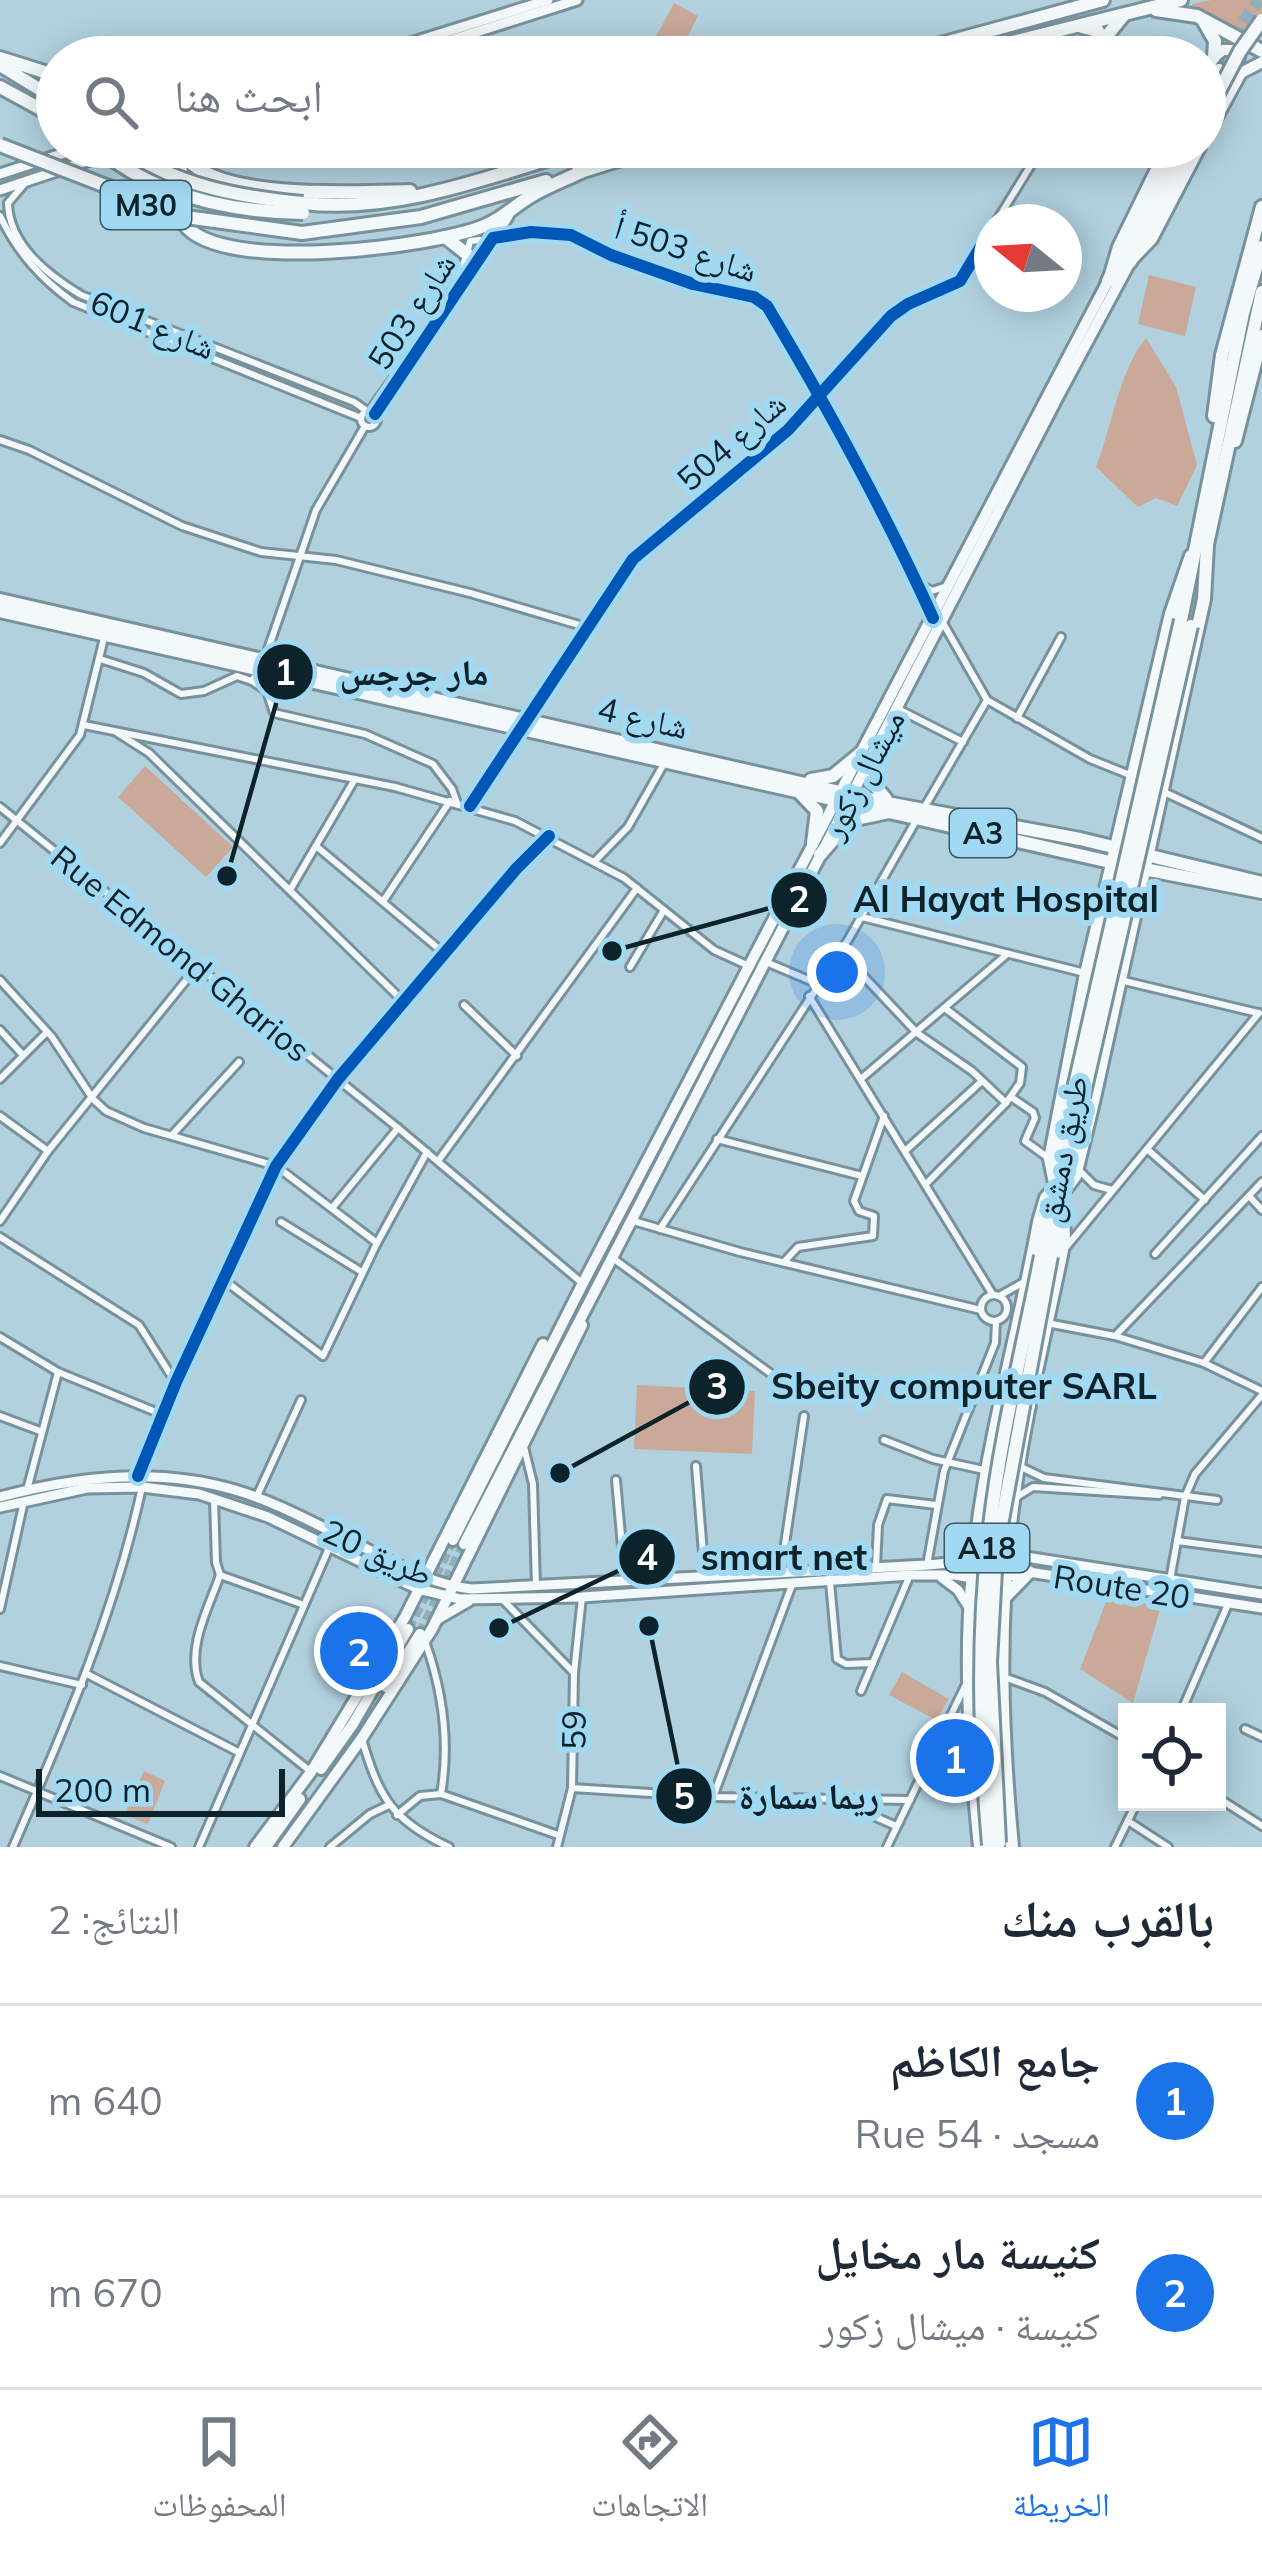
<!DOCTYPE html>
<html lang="ar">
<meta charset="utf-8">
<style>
body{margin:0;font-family:Mulish,"Noto Naskh Arabic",sans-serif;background:#f6f6f7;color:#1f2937;direction:rtl}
.controls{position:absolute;right:36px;bottom:36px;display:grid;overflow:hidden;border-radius:0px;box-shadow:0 6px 30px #0003}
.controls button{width:108px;height:108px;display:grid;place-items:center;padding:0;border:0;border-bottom:3px solid #e0e1e3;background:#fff;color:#1f2937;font:60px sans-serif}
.compass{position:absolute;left:974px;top:204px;width:108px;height:108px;border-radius:50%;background:#fff;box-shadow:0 6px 30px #0003;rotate:288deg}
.scale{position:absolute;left:36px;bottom:30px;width:249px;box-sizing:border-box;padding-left:12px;border:6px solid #0c232b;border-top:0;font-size:33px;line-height:42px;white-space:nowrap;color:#0c232b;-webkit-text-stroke:9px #a0d9f1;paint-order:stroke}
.you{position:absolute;left:837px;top:972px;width:42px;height:42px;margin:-30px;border:9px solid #fff;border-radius:50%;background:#1a73e8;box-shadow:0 0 0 18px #1a73e833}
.badge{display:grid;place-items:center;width:78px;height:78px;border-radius:50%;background:#1a73e8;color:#fff;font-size:39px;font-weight:700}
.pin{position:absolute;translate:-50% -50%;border:6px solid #fff;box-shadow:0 3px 12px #0006}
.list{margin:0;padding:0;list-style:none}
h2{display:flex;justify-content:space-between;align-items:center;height:156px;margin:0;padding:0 48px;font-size:51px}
h2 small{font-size:39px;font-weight:400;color:#747a83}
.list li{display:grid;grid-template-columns:78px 1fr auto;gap:36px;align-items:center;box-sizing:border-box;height:192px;padding:0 48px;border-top:3px solid #e0e1e3}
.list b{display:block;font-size:45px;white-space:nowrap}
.list p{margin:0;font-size:39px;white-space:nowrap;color:#747a83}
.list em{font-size:39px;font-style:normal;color:#747a83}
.icon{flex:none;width:66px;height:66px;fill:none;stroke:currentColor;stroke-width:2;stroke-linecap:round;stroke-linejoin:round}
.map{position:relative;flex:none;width:1262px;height:1847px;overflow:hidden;direction:ltr}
.search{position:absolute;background:#fff;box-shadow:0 6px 30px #0003;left:36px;right:36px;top:36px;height:132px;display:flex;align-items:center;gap:30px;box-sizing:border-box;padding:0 42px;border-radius:66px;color:#747a83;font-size:45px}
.sheet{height:540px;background:#fff}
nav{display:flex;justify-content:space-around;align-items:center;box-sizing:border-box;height:168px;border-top:3px solid #e0e1e3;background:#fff;font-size:33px;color:#747a83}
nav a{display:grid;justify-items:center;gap:6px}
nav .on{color:#1a73e8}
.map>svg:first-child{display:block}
</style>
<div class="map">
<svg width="1262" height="1847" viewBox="0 0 1262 1847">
<rect width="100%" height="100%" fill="#b2d1df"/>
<g fill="#caa999">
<path d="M1211,0H1262V13L1247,32L1225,27L1191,9L1192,4Z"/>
<path d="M674,3L698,16L687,38L714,52L712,57H645Z"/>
<path d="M1149,275L1196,287L1185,336L1138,324Z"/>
<path d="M1146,338L1176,387L1197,465L1177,506L1156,498L1138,507L1096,467C1112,426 1119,371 1146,338Z"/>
<path d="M145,766L233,847L206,877L118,797Z"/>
<path d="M637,1385L755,1391L752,1454L634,1449Z"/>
<path d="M1108,1597L1161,1606L1133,1703L1080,1669Z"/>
<path d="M902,1672L949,1699L936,1720L889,1695Z"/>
<path d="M144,1771L165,1781L148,1824L125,1815Z"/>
</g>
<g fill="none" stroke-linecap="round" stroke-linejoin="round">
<g stroke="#91aebb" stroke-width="10" stroke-dasharray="10 5" stroke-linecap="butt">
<path d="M408,1629L453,1540"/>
<path d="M420,1634L464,1544"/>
</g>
<path stroke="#91aebb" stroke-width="12" stroke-dasharray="12 6" stroke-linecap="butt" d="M1219,70L1241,25L1259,0"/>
<g stroke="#78919b" stroke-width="12">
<g id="street">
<path d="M25,183L8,203C9,245 48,275 81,295L354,402L367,411"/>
<path d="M0,216C18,253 40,278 73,302L361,418"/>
<path d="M996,222L1042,147"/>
<circle cx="369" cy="419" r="8"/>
<path d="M370,411C403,362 459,299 470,241L480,240L483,248"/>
<path d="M375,414L493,238L531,232L571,235L611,255L693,284L754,297L767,306C827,406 882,506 931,612"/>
<path d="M0,440L29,450L182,526L261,552L336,560L470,593L586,627"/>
<path d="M919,584L932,591L944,587"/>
<path d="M943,623L987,700L1090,759L1130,775"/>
<path d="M265,658L316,510L365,426"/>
<path d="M100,659L144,673L181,694L204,691L237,676L252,681"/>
<path d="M259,670L252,681L267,691L274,713L365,734L433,764L452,789L457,803"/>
<path d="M896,708L963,742"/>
<path d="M528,718L633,559L788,430L891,316L908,304L960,281L992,228"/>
<path d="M1017,718L1061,637"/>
<path d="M84,725L395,787L515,821L624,878L714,950L749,966"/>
<path d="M116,732L149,753L404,1002"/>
<path d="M1162,791L1262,838"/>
<path d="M470,806L521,729"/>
<path d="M0,807L398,1128L582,1283"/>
<path d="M924,808L987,700"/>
<path d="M0,843L80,735L104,638"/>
<path d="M316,846L445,954"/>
<path d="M595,861L628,827L665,762"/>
<path d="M290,890L355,779"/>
<path d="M384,900L450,801"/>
<path d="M862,917L1085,973"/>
<path d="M841,952L917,1033L972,1071L1006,1103L926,1184"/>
<path d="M766,962L818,984"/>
<path d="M630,967L664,910"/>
<path d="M0,980L52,1037L93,1099L106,1111L144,1128L276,1166L377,1243L323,1356L224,1280"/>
<path d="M1120,980L1258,1013"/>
<path d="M809,996L993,1295"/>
<path d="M464,1005L517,1056"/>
<path d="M946,1009L1022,1067L1020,1083L1006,1103"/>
<path d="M0,1030L22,1054"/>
<path d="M862,1078L1005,956"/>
<path d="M0,1079L47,1032"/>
<path d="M1011,1097L1033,1112L1035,1118L1025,1141L1047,1157"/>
<path d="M0,1116L48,1151"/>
<path d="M172,1135L239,1062"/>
<path d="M717,1139L862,1176"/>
<path d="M1147,1149L1205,1200"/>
<path d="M905,1151L982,1081"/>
<path d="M438,1161L637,888"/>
<path d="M1080,1171L1094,1185L1112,1190"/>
<path d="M1249,1196L1262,1210"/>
<path d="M333,1207L398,1128"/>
<path d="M630,1220L740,1252L981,1310"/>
<path d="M0,1221L48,1151L196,968"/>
<path d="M281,1222L362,1272"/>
<path d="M660,1229L848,940L917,819"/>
<path d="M0,1237L139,1325L174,1380"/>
<path d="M377,1243L427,1152"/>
<path d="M1067,1246L1259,1013"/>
<path d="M1155,1254L1262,1136"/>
<path d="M614,1259L770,1373"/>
<path d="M784,1262L798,1247L873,1236L874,1216L859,1211L854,1201L884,1116"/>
<circle cx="994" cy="1308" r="13"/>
<path d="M999,1296L1024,1282"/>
<path d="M1047,1323L1115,1336L1262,1182"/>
<path d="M1115,1336L1204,1363L1262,1391"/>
<path d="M0,1337L58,1372L161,1414"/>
<path d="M1204,1363L1262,1287"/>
<path d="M0,1416L40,1431"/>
<path d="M884,1440L933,1459L984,1470"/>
<path d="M524,1447L533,1484L536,1586"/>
<path d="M696,1466L705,1578"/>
<path d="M1021,1467L1044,1478L1217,1500"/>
<path d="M138,1476L176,1382L276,1166L338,1079L516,869L549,836"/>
<path d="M616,1480L625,1580"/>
<path d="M27,1490L58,1372"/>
<path d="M256,1498L301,1400"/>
<path d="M1015,1498L1033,1487L1159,1495"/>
<path d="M214,1499L216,1562L220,1575L304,1605"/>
<path d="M1177,1541L1262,1552"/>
<path d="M927,1565L944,1471L995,1343L996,1321"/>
<path d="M876,1567L878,1525L887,1499L936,1505"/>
<path d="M781,1571L804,1416"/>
<path d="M220,1575C209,1607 186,1648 199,1682L310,1771"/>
<path d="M1170,1580L1185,1497L1195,1474L1262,1395"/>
<path d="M830,1582L837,1659L846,1664L873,1663"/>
<path d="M503,1600L574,1673"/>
<path d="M0,1609L24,1501"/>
<path d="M426,1644C443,1693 450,1742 441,1794"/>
<path d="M0,1666L82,1685"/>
<path d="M87,1674L238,1752"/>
<path d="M1004,1677L1045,1692L1127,1739"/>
<path d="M861,1691L910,1575"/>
<path d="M1181,1712L1229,1602"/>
<path d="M1245,1729L1262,1737"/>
<path d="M362,1739C379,1798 393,1821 449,1847"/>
<path d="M0,1776L171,1847"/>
<path d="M572,1788L713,1797L910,1800"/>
<path d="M713,1797L792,1585"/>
<path d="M1217,1797L1262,1826"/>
<path d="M842,1802L896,1826"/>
<path d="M397,1815L420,1796L441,1794L558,1835"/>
<path d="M1128,1821L1168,1847"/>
<path d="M13,1847C64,1729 115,1613 142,1487"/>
<path d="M199,1847L329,1548"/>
<path d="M330,1847L370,1814L389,1805"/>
<path d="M557,1847L572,1788L574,1673L582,1597"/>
<path d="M887,1847L967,1682"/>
<path d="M1115,1847L1137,1802"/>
</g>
</g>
<g stroke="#78919b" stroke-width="15">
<g id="secondary">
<path d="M366,57L548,0"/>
<path d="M398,57L577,0"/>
<path d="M0,174L83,147"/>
<path d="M0,190L126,148"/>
<path d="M0,1497C77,1476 158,1467 235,1490C276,1502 315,1524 353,1542C390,1560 430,1585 472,1589L927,1565L950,1563L979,1552"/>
<path d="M0,1507L87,1488L142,1487L199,1494L268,1517L418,1589L460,1599L582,1597L910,1575H955L977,1579"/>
<path d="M1002,1549L1026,1557L1262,1594"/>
<path d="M1005,1577L1029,1572L1262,1608"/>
<path d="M942,1578L958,1590L970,1609"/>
<path d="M438,1619L469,1601"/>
</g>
</g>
<g stroke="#78919b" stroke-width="16">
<g id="primary">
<path d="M1205,75L1214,57L1223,50H1233L1239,58"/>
<path d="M1205,139L1241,73L1262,62"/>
<path d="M453,1540L583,1283L1108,281L1118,247L1167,147"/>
<path d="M464,1544L1057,398L1130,262L1152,239L1200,147"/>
<path d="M386,1687L420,1634"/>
<path d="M321,1769L353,1724L408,1629"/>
<path d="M255,1847L311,1772L405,1617L543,1344"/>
<path d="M266,1847L300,1799"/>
<path d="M283,1847L362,1738L432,1629L582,1325"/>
</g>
</g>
<g stroke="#78919b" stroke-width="18">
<g id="highway">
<path d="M1156,10L1197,16L1262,51"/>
<path d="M1203,20L1215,41L1214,57"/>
<path d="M1082,27L1098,31L1101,43L1123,16"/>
<path d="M893,57L1103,0"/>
<path d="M952,57L1181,0"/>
<path d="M0,58L57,76"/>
<path d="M0,65L57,100"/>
<path d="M0,87L57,118"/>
<path d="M1205,97L1219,70"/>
<path d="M151,147L181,171C184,188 174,211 185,225C223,274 432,247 484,226C502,219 514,206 531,196C546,187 564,180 581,172"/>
<path d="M187,147L188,160C224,200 357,192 410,191"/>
<path d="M577,173L660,147"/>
<path d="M303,203C399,214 496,174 588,147"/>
<path d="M302,233L421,217L546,181"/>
<path d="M445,237L468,255"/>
<path d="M493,238L507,215"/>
<path d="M1130,262L1190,147"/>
<path d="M1108,281L1179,147"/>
<path d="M1214,416L1222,355L1262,207"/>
<path d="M1235,441L1262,336"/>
<path d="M1206,549L1262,292"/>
<path d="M0,600L892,804L1080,839L1262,883"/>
<path d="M0,611L889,812"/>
<path d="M1181,620L1243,313L1262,247"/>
<path d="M872,756L871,781L886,799"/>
<path d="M811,780L833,776L861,753"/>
<path d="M800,793L817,811L813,843"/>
<path d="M820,855L850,820L889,812L1119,864"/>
<path d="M1139,868L1262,892"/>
<path d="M1067,1179L1083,1097"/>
<path d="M1056,1180L1073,1093"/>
<path d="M1055,1183L1050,1159L1086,974L1171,614L1191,556"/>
<path d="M1065,1189L1075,1176L1093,1102L1204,599L1207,545"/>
<path d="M1041,1256L1051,1206"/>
<path d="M1051,1256L1059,1222"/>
<path d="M1004,1598L1029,1572"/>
<path d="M980,1847C971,1758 964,1662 973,1573C983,1454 1018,1339 1039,1222L1046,1198L1054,1189"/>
<path d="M1012,1847C1001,1731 997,1617 1013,1501C1024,1413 1047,1327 1064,1240L1063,1206"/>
</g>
</g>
<use href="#street" stroke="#f3f8fa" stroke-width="6"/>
<use href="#secondary" stroke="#f3f8fa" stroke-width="9"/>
<use href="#primary" stroke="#f3f8fa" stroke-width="10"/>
<use href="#highway" stroke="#f3f8fa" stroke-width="12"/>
<g stroke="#78919b" stroke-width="18" stroke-linecap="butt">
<g id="highway-bridge">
<path d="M1205,118L1240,51L1262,20"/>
<path d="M0,145L186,217L302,233"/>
<path d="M96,147C155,196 229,212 303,213"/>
<path d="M121,147C175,185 238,197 303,203"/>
<path d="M1073,1093L1181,620"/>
<path d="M1083,1097L1191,626"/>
<path d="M999,1843L990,1662L996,1552L1051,1256"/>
<path d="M989,1845C980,1741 977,1639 989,1535C999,1441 1023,1348 1041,1256"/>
</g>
</g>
<use href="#highway-bridge" stroke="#f3f8fa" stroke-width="12"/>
<g stroke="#a0d9f1" stroke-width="20">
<g id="cycleway">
<path d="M375,414L493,238L531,232L571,235L611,255L693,284L754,297L767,306C828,408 884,510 933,618"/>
<path d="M470,806L633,559L788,430L891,316L908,304L960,281L992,228"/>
<path d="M138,1476L176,1382L276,1166L338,1079L516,869L549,836"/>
</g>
</g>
<use href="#cycleway" stroke="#0057b8" stroke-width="12"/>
</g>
<g text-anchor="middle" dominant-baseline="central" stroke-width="12" stroke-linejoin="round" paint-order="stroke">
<g fill="#a0d9f1" stroke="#385a66" stroke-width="3">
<rect x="101" y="181" width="90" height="48" rx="9"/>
<rect x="950" y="809" width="66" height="48" rx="9"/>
<rect x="945" y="1524" width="84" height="48" rx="9"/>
</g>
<g font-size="30" font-weight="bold" fill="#0c232b">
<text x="146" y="205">M30</text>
<text x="983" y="833">A3</text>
<text x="987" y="1548">A18</text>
</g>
<g font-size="33" fill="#0c232b" stroke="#a0d9f1">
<text transform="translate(686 248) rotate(18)">شارع 503 أ</text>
<text transform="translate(411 311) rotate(-57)">شارع 503</text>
<text transform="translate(153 324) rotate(22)">شارع 601</text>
<text transform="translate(731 441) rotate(-41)">شارع 504</text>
<text transform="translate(643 717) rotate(13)">شارع 4</text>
<text transform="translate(862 774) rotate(-62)">ميشال زكور</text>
<text transform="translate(181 953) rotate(39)">Rue Edmond Gharios</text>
<text transform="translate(1062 1149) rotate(-79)">طريق دمشق</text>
<text transform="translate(378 1552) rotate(24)">طريق 20</text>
<text transform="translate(1122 1586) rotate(9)">Route 20</text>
<text transform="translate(573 1730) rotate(-89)">59</text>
</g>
</g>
<path fill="none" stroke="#0c232b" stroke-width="4.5" d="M227 876L285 672M612 951L799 900M560 1473L717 1387M499 1628L647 1557M649 1626L684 1796"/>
<g fill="#0c232b" stroke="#a0d9f1" stroke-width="4.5">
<circle cx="227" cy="876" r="12"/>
<circle cx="612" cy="951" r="12"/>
<circle cx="560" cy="1473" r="12"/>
<circle cx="499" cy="1628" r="12"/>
<circle cx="649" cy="1626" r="12"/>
<circle cx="285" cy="672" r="30"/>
<circle cx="799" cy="900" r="30"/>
<circle cx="717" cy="1387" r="30"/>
<circle cx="647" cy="1557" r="30"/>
<circle cx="684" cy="1796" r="30"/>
</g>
<g font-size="36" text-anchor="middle" font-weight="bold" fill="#fff">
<text x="285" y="685">1</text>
<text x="799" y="912">2</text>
<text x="717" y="1399">3</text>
<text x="647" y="1570">4</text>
<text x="684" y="1809">5</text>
</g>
<g font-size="36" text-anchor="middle" font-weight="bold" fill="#0c232b" stroke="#a0d9f1" stroke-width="12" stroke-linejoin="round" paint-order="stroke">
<text x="414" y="685">مار جرجس</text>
<text x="1006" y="912">Al Hayat Hospital</text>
<text x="964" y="1399">Sbeity computer SARL</text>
<text x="784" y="1570">smart net</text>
<text x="809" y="1809">ريما سمارة</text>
</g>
</svg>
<div class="controls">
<button><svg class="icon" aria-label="locate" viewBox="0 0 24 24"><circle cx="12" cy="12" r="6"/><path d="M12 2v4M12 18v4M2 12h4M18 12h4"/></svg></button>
</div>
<svg class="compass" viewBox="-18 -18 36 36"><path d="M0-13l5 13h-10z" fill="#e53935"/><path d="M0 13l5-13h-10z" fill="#747a83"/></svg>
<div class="scale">200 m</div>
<div class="you"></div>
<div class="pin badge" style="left:955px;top:1758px">1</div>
<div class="pin badge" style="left:359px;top:1651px">2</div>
<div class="search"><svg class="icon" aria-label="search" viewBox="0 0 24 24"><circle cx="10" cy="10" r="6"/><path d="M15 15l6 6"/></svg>ابحث هنا</div>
</div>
<section class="sheet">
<h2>بالقرب منك<small>النتائج: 2</small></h2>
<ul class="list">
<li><span class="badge">1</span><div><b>جامع الكاظم</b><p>مسجد · Rue 54</p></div><em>640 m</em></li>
<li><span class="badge">2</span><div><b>كنيسة مار مخايل</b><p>كنيسة · ميشال زكور</p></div><em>670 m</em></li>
</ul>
</section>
<nav>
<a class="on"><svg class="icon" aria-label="map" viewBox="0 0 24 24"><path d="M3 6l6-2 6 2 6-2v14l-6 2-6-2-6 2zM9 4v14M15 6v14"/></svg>الخريطة</a>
<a><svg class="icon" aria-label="directions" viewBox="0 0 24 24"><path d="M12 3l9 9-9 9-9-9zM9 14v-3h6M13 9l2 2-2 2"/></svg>الاتجاهات</a>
<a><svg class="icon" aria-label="saved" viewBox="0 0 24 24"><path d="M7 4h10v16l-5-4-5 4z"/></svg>المحفوظات</a>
</nav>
